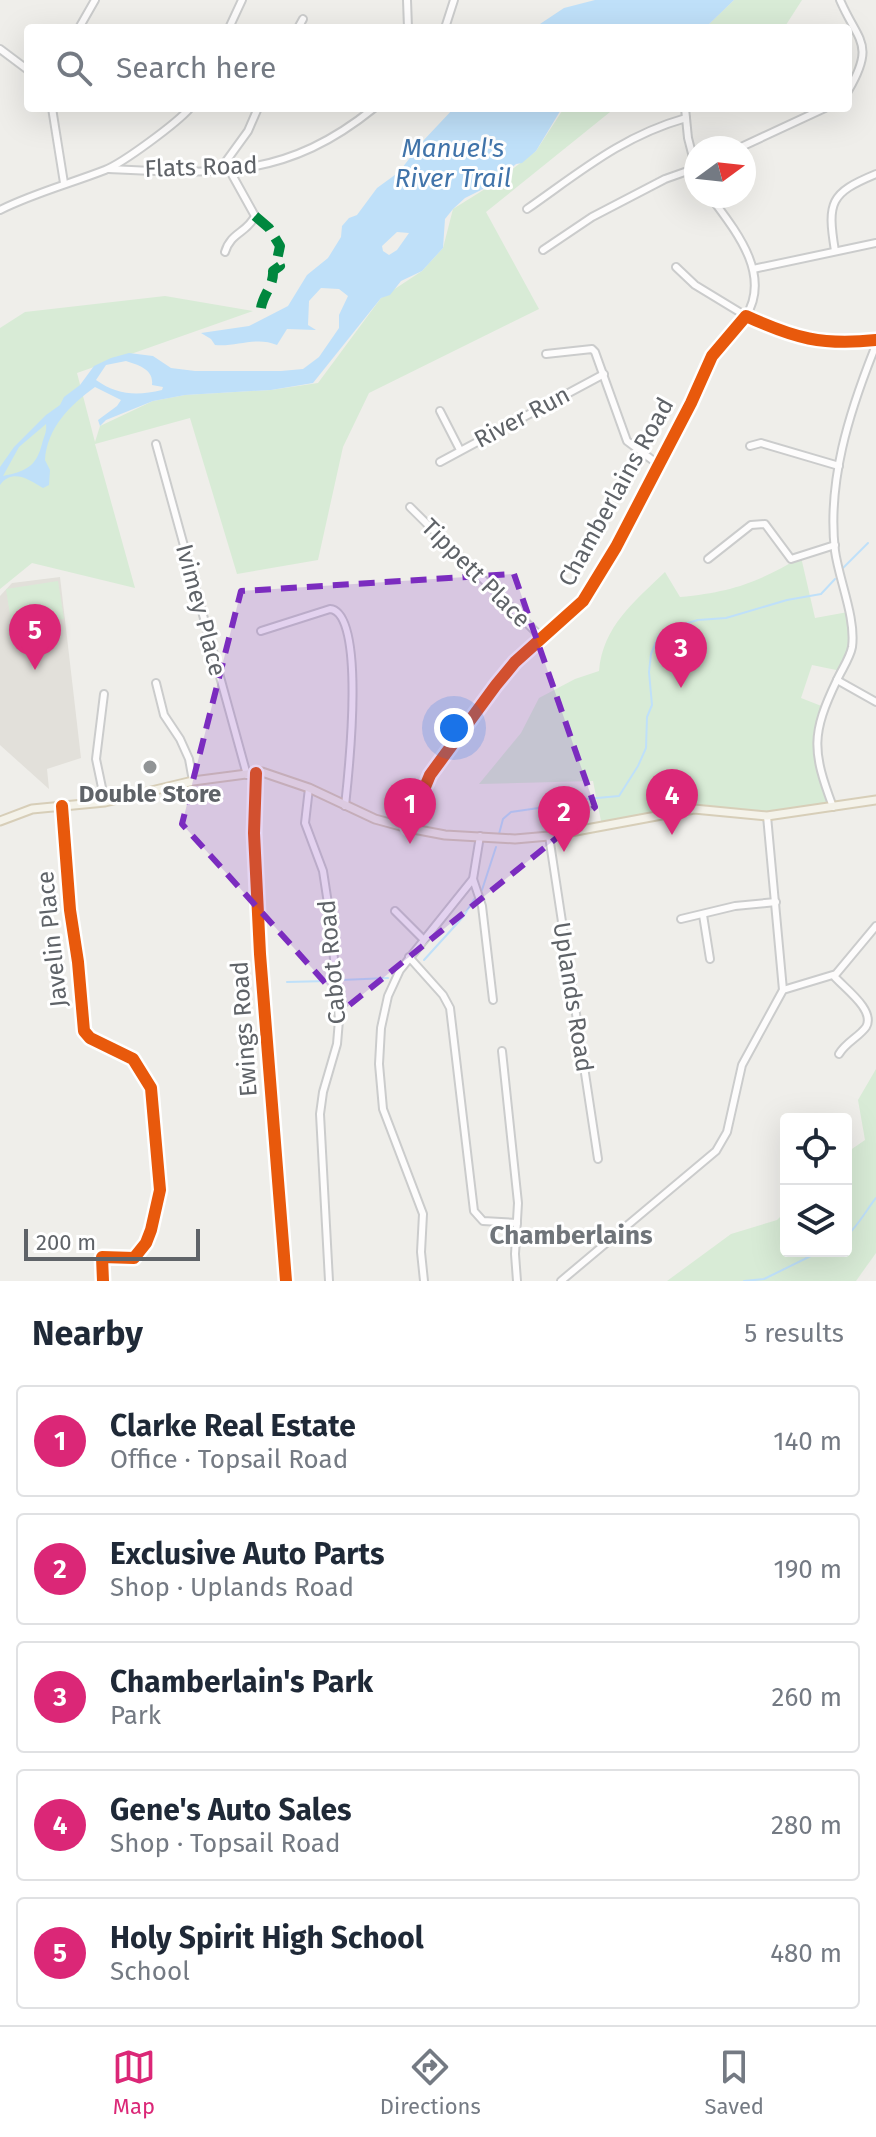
<!DOCTYPE html>
<meta charset="utf-8">
<style>
body{margin:0;font-family:"Fira Sans",sans-serif;background:#f2f2f3;color:#1f2937}
.controls{position:absolute;right:24px;bottom:24px;display:grid;overflow:hidden;border-radius:8px;box-shadow:0 8px 32px #0002}
.controls button{width:72px;height:72px;display:grid;place-items:center;padding:0;border:0;border-bottom:2px solid #e0e1e3;background:#fff;color:#1f2937;font:40px sans-serif}
.compass{position:absolute;left:684px;top:136px;width:72px;height:72px;border-radius:50%;background:#fff;box-shadow:0 8px 32px #0002;rotate:75deg}
.scale{position:absolute;left:24px;bottom:20px;width:176px;box-sizing:border-box;padding-left:8px;border:4px solid #5f6368;border-top:0;font-size:22px;line-height:28px;white-space:nowrap;color:#5f6368;-webkit-text-stroke:6px #fff;paint-order:stroke}
.you{position:absolute;left:454px;top:728px;width:28px;height:28px;margin:-20px;border:6px solid #fff;border-radius:50%;background:#1a73e8;box-shadow:0 0 0 12px #1a73e833}
.badge{display:grid;place-items:center;width:52px;height:52px;border-radius:50%;background:#db2777;color:#fff;font-size:26px;font-weight:700}
.pin{position:absolute;translate:-50% -66px;filter:drop-shadow(0 2px 4px #0008)}
.pin::after{content:'';position:absolute;top:42px;width:28px;height:24px;background:inherit;clip-path:polygon(0 0,100% 0,50% 100%)}
.list{margin:0;padding:0;list-style:none}
h2{display:flex;justify-content:space-between;align-items:center;height:104px;margin:0;padding:0 32px;font-size:34px}
h2 small{font-size:26px;font-weight:400;color:#747a83}
.list li{display:grid;grid-template-columns:52px 1fr auto;gap:24px;align-items:center;box-sizing:border-box;height:112px;margin:0 16px 16px;padding:0 16px;border:2px solid #e0e1e3;border-radius:8px}
.list b{display:block;font-size:30px;white-space:nowrap}
.list p{margin:0;font-size:26px;white-space:nowrap;color:#747a83}
.list em{font-size:26px;font-style:normal;color:#747a83}
.icon{flex:none;width:44px;height:44px;fill:none;stroke:currentColor;stroke-width:2;stroke-linecap:round;stroke-linejoin:round}
.map{position:relative;flex:none;width:876px;height:1281px;overflow:hidden}
.search{position:absolute;background:#fff;box-shadow:0 8px 32px #0002;left:24px;right:24px;top:24px;height:88px;display:flex;align-items:center;gap:20px;box-sizing:border-box;padding:0 28px;border-radius:8px;color:#747a83;font-size:30px}
.sheet{height:744px;background:#fff}
nav{display:flex;justify-content:space-around;align-items:center;box-sizing:border-box;height:112px;border-top:2px solid #e0e1e3;background:#fff;font-size:22px;color:#747a83}
nav a{display:grid;justify-items:center;gap:4px}
nav .on{color:#db2777}
.map>svg:first-child{display:block}
</style>
<div class="map">
<svg width="876" height="1281" viewBox="0 0 876 1281">
<rect width="100%" height="100%" fill="#efeeea"/>
<path fill="#e2e0da" d="M60,577L81,758L47,769L49,789L0,745V596L12,583Z"/>
<g fill="#d8ebd6">
<path d="M734,0H802L784,28H705Z"/>
<path d="M564,108H615L486,212L539,309L369,393L343,447L318,560L237,574L190,418L95,444L135,588L32,563L0,589V328L25,312L165,296L253,311L77,373L95,442L100,426L153,401L185,395L271,390L318,383L381,298L422,271L443,248L453,209L493,184L536,151Z"/>
<path d="M801,557L815,618L848,612L852,649L841,671L812,665L801,698L824,707L816,756L833,807L767,816L694,809L602,826L593,781L479,784L521,733L539,698L575,679L599,671C603,626 634,602 665,572L680,597C731,592 757,583 801,557Z"/>
<path d="M58,581L64,619L12,627L6,589Z"/>
<path d="M876,1069V1253L856,1281H667L731,1234L777,1220L786,1211V1251H846V1153L865,1140L858,1100Z"/>
</g>
<g fill="#bfe0f9" fill-rule="evenodd">
<path d="M595,0H734L705,28H534L564,8Z"/>
<path d="M454,108H562L536,151L522,163L516,164L493,184L465,198L453,209L445,219L443,248L422,271L401,281L390,295L381,298L313,383L271,390L185,395L153,401L106,420L100,426L98,420L117,406L121,400L95,387C70,405 47,428 45,460L50,470L49,485L43,488C29,480 13,468 0,485V467L14,447L46,415L60,405L64,397L80,385L94,366L111,358L129,353L153,356L171,368L195,371H281L303,369L319,357L339,328V315L348,296L339,289L321,288L309,301L308,325L316,330L287,329L277,345C257,336 237,347 215,345L211,339L201,333L249,326L288,306L307,275L328,258L341,237L342,226L349,218L357,215L377,188L399,172L422,142ZM397,232L409,233L397,250L389,255L383,251L382,246ZM126,361C138,365 154,369 152,385L163,387L162,390C137,396 117,395 96,380L106,365ZM46,424C47,432 44,436 42,444C36,467 26,471 3,476L19,447Z"/>
</g>
<g fill="none" stroke-linecap="round" stroke-linejoin="round">
<g stroke="#bfe0f9" stroke-width="2">
<path d="M842,569L868,543"/>
<path d="M499,834L503,819L511,812L566,804L575,800L619,796L638,766L646,748L647,717L652,705L649,672L651,654L659,635L674,627L698,620L726,618L787,600L821,594L835,579"/>
<path d="M482,890L496,847"/>
<path d="M424,960L463,917L475,898"/>
<path d="M341,980L388,978"/>
<path d="M287,982L328,981"/>
<path d="M846,1236C856,1229 867,1209 876,1198"/>
<path d="M744,1281L764,1279L821,1251"/>
</g>
<g stroke="#cbcccc" stroke-width="10">
<g id="minor">
<path d="M407,0L408,28"/>
<path d="M840,0C858,42 876,43 848,91"/>
<path d="M79,28L95,0"/>
<path d="M229,28L242,0"/>
<path d="M298,28L303,19"/>
<path d="M445,28L454,0"/>
<path d="M0,49L28,70"/>
<path d="M52,108L64,183"/>
<path d="M685,108L688,138L696,169"/>
<path d="M739,148L825,108"/>
<path d="M109,169C216,174 285,180 374,108"/>
<path d="M219,171L248,131L258,108"/>
<path d="M527,209C580,172 622,136 686,118"/>
<path d="M0,210C34,193 69,184 105,170C123,163 177,123 190,108"/>
<path d="M543,250L592,217L665,179L696,168"/>
<path d="M835,251C827,202 830,193 876,174"/>
<path d="M225,252C231,232 247,233 255,216L230,171"/>
<path d="M676,267L695,285L746,316C772,274 735,230 710,196"/>
<path d="M753,269L876,243"/>
<path d="M546,354L592,349L595,352L627,441L659,465"/>
<path d="M440,411L460,450"/>
<path d="M156,444L247,775"/>
<path d="M750,446L761,443L839,466"/>
<path d="M440,462L604,374"/>
<path d="M410,507L542,638"/>
<path d="M708,559L751,525L765,524L791,559L835,545"/>
<path d="M261,631L330,609C367,612 348,778 345,806"/>
<path d="M837,680L876,702"/>
<path d="M156,683L164,715L180,739L189,759L193,781"/>
<path d="M104,694L96,759L105,802"/>
<path d="M256,773L254,833L260,954L286,1281"/>
<path d="M309,788L305,823L323,871L331,923L339,1020L337,1044L323,1092L320,1114L329,1281"/>
<path d="M62,806L70,910L78,962L84,1031L90,1038L133,1059L151,1088L160,1190L151,1230L146,1243L134,1258L102,1257L103,1281"/>
<path d="M833,807C812,751 811,734 837,680C842,669 850,658 852,647C856,618 839,580 835,551C827,482 849,413 874,350L875,340"/>
<path d="M767,816L783,990"/>
<path d="M408,828L430,775L496,685L515,662L583,601L616,547L691,403L712,356L746,316C794,338 822,346 876,340"/>
<path d="M549,836L598,1159"/>
<path d="M473,879L482,906L493,1000"/>
<path d="M395,911L423,939"/>
<path d="M703,915L710,959"/>
<path d="M681,919L735,906L776,902"/>
<path d="M409,957L443,995L450,1008L474,1211L483,1221L517,1223"/>
<path d="M834,976C843,987 876,1010 866,1027C859,1037 846,1042 839,1054"/>
<path d="M502,1051L518,1203L515,1254L517,1281"/>
<path d="M424,1281L421,1252L423,1214L383,1109L379,1064L381,1028L388,996L400,970L473,879L480,836"/>
<path d="M561,1281L716,1151L727,1132L742,1065L783,990L836,974L876,926"/>
</g>
</g>
<g stroke="#d7ceb8" stroke-width="11">
<path id="major" d="M0,821L32,809L105,802L193,781L262,772L309,788L375,819L408,828L445,835L515,839L549,836L694,809L767,816L876,800"/>
</g>
<use href="#minor" stroke="#fdfcfc" stroke-width="6"/>
<use href="#major" stroke="#f4f2e9" stroke-width="7"/>
<path stroke="#00873e" stroke-width="10" stroke-dasharray="20 10" stroke-linecap="butt" d="M255,216L269,228L280,246L277,260L280,266L273,271C274,286 263,294 261,308"/>
<g stroke="#fff" stroke-width="17">
<g id="cycleway">
<path d="M256,773L254,833L260,954L286,1281"/>
<path d="M62,806L70,910L78,962L84,1031L90,1038L133,1059L151,1088L160,1190L151,1230L146,1243L134,1258L102,1257L103,1281"/>
<path d="M408,828L430,775L496,685L515,662L583,601L616,547L691,403L712,356L746,316C794,338 822,346 876,340"/>
</g>
</g>
<use href="#cycleway" stroke="#e8590c" stroke-width="12"/>
</g>
<path fill="#7b2cbf" fill-opacity="0.2" stroke="#7b2cbf" stroke-width="6" stroke-dasharray="16 10" stroke-linejoin="round" d="M514,574L595,807L347,1007L182,824L241,591Z"/>
<circle fill="#919496" stroke="#fff" stroke-width="3" cx="150" cy="767" r="8"/>
<g text-anchor="middle" dominant-baseline="central" stroke-width="6" stroke-linejoin="round" paint-order="stroke">
<g font-size="24" fill="#5f6368" stroke="#fff">
<text transform="translate(201 167) rotate(-2)">Flats Road</text>
<text transform="translate(522 417) rotate(-28)">River Run</text>
<text transform="translate(616 492) rotate(-61)">Chamberlains Road</text>
<text transform="translate(476 573) rotate(45)">Tippett Place</text>
<text transform="translate(201 610) rotate(75)">Ivimey Place</text>
<text transform="translate(52 939) rotate(-96)">Javelin Place</text>
<text transform="translate(332 962) rotate(-95)">Cabot Road</text>
<text transform="translate(573 997) rotate(81)">Uplands Road</text>
<text transform="translate(244 1029) rotate(-94)">Ewings Road</text>
</g>
<g font-size="24" font-weight="bold" fill="#5f6368" stroke="#fff">
<text x="150" y="794">Double Store</text>
</g>
<g font-size="26" font-style="italic" fill="#4174aa" stroke="#fff">
<text x="453" y="148">Manuel's<tspan x="453" dy="30">River Trail</tspan></text>
</g>
<g font-size="26" font-weight="bold" fill="#70757a" stroke="#fff">
<text x="571" y="1235">Chamberlains</text>
</g>
</g>
</svg>
<div class="controls">
<button><svg class="icon" aria-label="locate" viewBox="0 0 24 24"><circle cx="12" cy="12" r="6"/><path d="M12 2v4M12 18v4M2 12h4M18 12h4"/></svg></button>
<button><svg class="icon" aria-label="layers" viewBox="0 0 24 24"><path d="M12 4l9 5-9 5-9-5zM3 14l9 5 9-5"/></svg></button>
</div>
<svg class="compass" viewBox="-18 -18 36 36"><path d="M0-13l5 13h-10z" fill="#e53935"/><path d="M0 13l5-13h-10z" fill="#747a83"/></svg>
<div class="scale">200 m</div>
<div class="you"></div>
<div class="pin badge" style="left:410px;top:844px">1</div>
<div class="pin badge" style="left:564px;top:852px">2</div>
<div class="pin badge" style="left:681px;top:688px">3</div>
<div class="pin badge" style="left:672px;top:835px">4</div>
<div class="pin badge" style="left:35px;top:670px">5</div>
<div class="search"><svg class="icon" aria-label="search" viewBox="0 0 24 24"><circle cx="10" cy="10" r="6"/><path d="M15 15l6 6"/></svg>Search here</div>
</div>
<section class="sheet">
<h2>Nearby<small>5 results</small></h2>
<ul class="list">
<li><span class="badge">1</span><div><b>Clarke Real Estate</b><p>Office · Topsail Road</p></div><em>140 m</em></li>
<li><span class="badge">2</span><div><b>Exclusive Auto Parts</b><p>Shop · Uplands Road</p></div><em>190 m</em></li>
<li><span class="badge">3</span><div><b>Chamberlain's Park</b><p>Park</p></div><em>260 m</em></li>
<li><span class="badge">4</span><div><b>Gene's Auto Sales</b><p>Shop · Topsail Road</p></div><em>280 m</em></li>
<li><span class="badge">5</span><div><b>Holy Spirit High School</b><p>School</p></div><em>480 m</em></li>
</ul>
</section>
<nav>
<a class="on"><svg class="icon" aria-label="map" viewBox="0 0 24 24"><path d="M3 6l6-2 6 2 6-2v14l-6 2-6-2-6 2zM9 4v14M15 6v14"/></svg>Map</a>
<a><svg class="icon" aria-label="directions" viewBox="0 0 24 24"><path d="M12 3l9 9-9 9-9-9zM9 14v-3h6M13 9l2 2-2 2"/></svg>Directions</a>
<a><svg class="icon" aria-label="saved" viewBox="0 0 24 24"><path d="M7 4h10v16l-5-4-5 4z"/></svg>Saved</a>
</nav>
